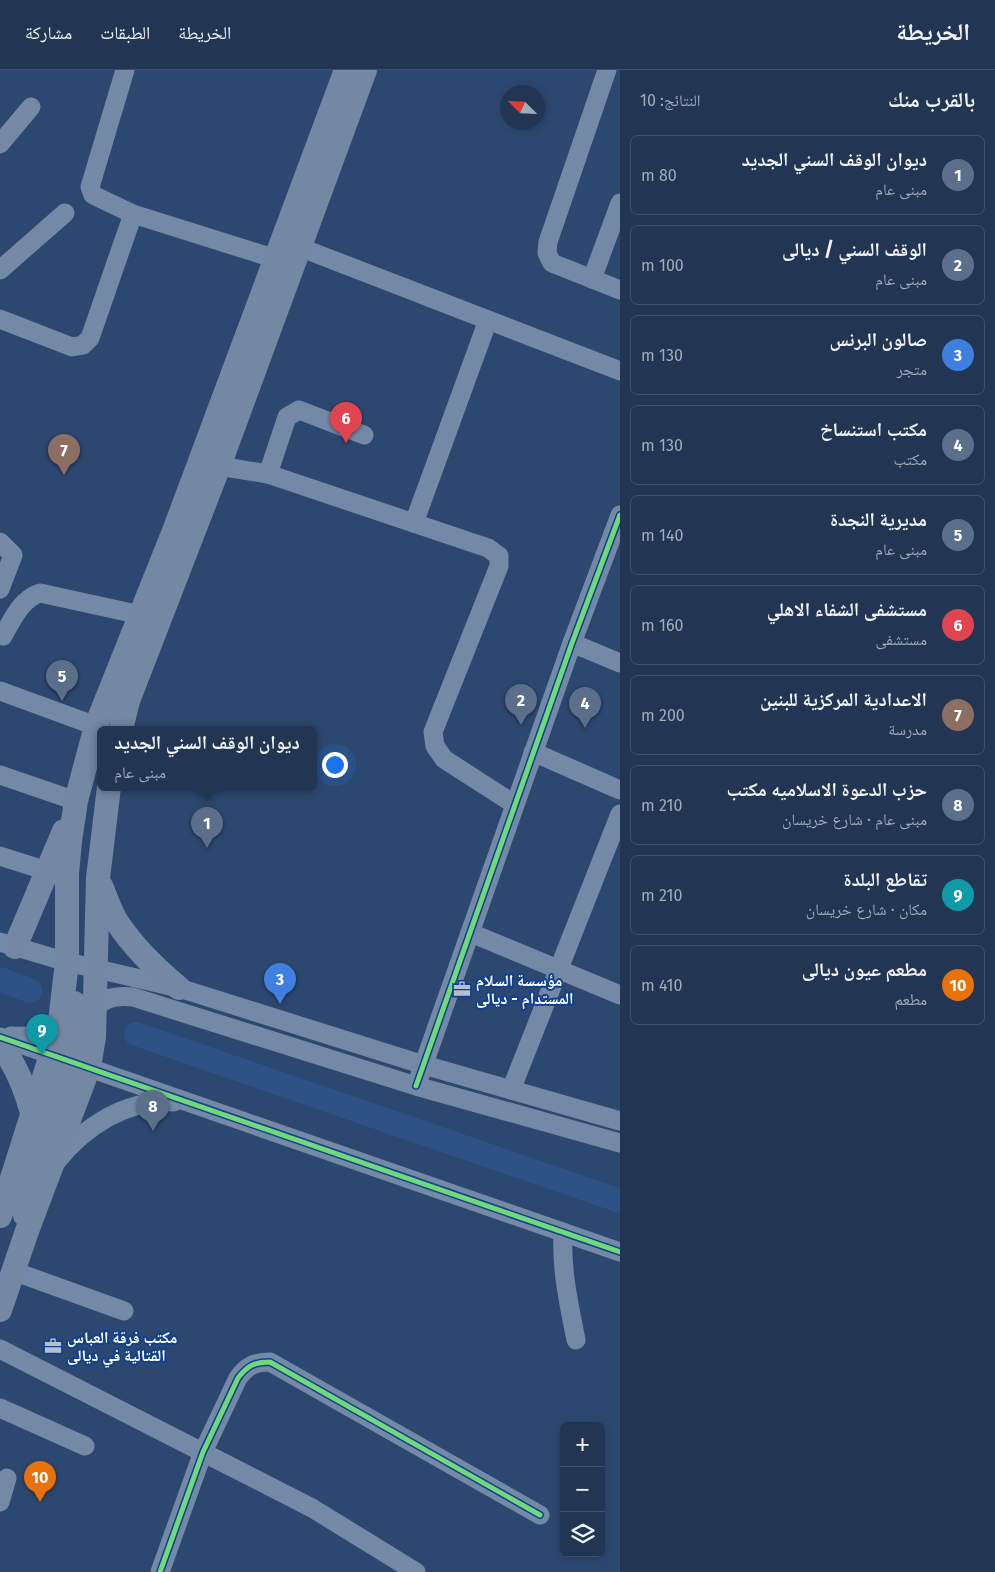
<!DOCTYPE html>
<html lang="ar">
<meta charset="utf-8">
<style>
body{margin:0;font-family:"Fira Sans","Noto Naskh Arabic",sans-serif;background:#2a3e5a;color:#f1f3f6;direction:rtl}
.controls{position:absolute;right:15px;bottom:15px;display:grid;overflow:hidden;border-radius:8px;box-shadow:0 2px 8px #0003}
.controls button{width:45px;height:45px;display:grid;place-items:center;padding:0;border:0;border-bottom:1px solid #3f506b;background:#223654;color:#f1f3f6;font:25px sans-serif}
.compass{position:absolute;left:500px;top:15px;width:45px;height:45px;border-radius:50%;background:#223654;box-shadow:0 2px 8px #0003;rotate:294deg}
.you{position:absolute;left:334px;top:694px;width:18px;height:18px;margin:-12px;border:4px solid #fff;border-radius:50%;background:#1a73e8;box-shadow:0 0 0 8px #1a73e833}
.badge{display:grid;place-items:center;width:32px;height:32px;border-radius:50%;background:#b6bfcd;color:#fff;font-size:16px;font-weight:700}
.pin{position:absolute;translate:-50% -41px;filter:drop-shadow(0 1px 2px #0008)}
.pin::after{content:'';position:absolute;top:26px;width:18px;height:15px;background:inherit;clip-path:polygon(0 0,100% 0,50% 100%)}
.popup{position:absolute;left:97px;top:656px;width:220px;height:65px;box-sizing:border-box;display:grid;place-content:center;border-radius:8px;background:#223654;filter:drop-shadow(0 1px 4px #0005);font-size:16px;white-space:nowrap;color:#a2abb8}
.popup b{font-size:19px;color:#f1f3f6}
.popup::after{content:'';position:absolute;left:50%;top:100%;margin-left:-10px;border:10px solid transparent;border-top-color:#223654}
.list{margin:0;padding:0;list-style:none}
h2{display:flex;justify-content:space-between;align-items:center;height:65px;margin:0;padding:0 20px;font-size:21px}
h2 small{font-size:16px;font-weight:400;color:#a2abb8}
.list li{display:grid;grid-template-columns:32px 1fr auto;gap:15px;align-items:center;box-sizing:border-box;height:80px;margin:0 10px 10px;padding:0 10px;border:1px solid #3f506b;border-radius:8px}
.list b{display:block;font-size:19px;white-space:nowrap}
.list p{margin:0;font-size:16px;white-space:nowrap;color:#a2abb8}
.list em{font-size:16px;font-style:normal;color:#a2abb8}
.icon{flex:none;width:28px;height:28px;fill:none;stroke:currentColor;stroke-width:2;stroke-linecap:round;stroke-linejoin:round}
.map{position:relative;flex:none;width:620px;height:1502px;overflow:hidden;direction:ltr}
header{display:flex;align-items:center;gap:30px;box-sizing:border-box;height:70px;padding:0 25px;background:#223654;border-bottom:1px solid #3f506b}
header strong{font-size:24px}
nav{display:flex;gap:28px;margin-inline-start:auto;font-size:18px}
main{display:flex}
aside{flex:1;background:#223654}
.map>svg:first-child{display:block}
</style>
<header>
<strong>الخريطة</strong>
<nav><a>الخريطة</a><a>الطبقات</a><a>مشاركة</a></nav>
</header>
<main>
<aside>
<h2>بالقرب منك<small>النتائج: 10</small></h2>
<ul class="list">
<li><span class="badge" style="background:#5c6f8a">1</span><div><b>ديوان الوقف السني الجديد</b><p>مبنى عام</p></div><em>80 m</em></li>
<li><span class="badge" style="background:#5c6f8a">2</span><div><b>الوقف السني / ديالى</b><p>مبنى عام</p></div><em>100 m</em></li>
<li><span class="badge" style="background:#3f7fe0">3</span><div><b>صالون البرنس</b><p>متجر</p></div><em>130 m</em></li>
<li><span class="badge" style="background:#5c6f8a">4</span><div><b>مكتب استنساخ</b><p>مكتب</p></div><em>130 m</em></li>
<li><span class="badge" style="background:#5c6f8a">5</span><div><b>مديرية النجدة</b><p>مبنى عام</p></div><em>140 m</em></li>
<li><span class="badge" style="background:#e0444e">6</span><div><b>مستشفى الشفاء الاهلي</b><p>مستشفى</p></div><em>160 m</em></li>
<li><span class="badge" style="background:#8d6e63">7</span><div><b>الاعدادية المركزية للبنين</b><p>مدرسة</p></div><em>200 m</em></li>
<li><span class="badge" style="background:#5c6f8a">8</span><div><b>حزب الدعوة الاسلاميه مكتب</b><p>مبنى عام · شارع خريسان</p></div><em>210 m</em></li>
<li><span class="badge" style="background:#0f9aa8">9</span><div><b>تقاطع البلدة</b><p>مكان · شارع خريسان</p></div><em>210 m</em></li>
<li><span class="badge" style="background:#e8710a">10</span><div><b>مطعم عيون ديالى</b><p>مطعم</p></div><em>410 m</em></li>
</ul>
</aside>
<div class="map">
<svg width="620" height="1502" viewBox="0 0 620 1502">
<rect width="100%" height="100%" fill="#2d4870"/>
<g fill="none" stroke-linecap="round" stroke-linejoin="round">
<g stroke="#2d5085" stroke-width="24">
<path d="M0,909L30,921"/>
<path d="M136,964L620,1131"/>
</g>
<g stroke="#7489a5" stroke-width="19">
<path d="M125,0L90,117L93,125L133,144L289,193"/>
<path d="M607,0L548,172L547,183L552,193L620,220"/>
<path d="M0,74L31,37"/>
<path d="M299,177L620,301"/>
<path d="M0,200L65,143"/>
<path d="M592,209L620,133"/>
<path d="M0,249L72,277L83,275L90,268L133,144"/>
<path d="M219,396L268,404L488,478L499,486V496L433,662L435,676L444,689L514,734"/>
<path d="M268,404L287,347L299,340L364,365"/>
<path d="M414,453L488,250"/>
<path d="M0,472L13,485L0,519"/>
<path d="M3,566C12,550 21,529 40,523L141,545"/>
<path d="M572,573L620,593"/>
<path d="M0,621L96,656"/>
<path d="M533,682L620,720"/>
<path d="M0,705L76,731"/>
<path d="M0,786L47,801"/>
<path d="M471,863L620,925"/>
<path d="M0,872L67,892L179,918L424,995L620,1051"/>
<path d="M11,966C33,967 57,964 75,953C100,938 99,924 133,927L416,1016L620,1073"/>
<path d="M0,967L620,1182"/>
<path d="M420,1005L572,573L620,445"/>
<path d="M511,1020L620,744"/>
<path d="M56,1092C85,1056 126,1029 174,1032"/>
<path d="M563,1162C561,1200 569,1234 576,1270"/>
<path d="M13,1201L124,1241"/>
<path d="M0,1279L312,1438L416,1502"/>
<path d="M0,1338L85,1376"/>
<path d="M0,1432L7,1408"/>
<path d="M160,1502L203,1382L238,1308C247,1296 254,1292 270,1292L540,1445"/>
</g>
<g stroke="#7487a3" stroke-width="24">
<path d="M121,659L128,631L219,396L365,0"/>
<path d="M101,816C106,827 110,841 117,852C134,878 156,899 179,918"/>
<path d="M15,877L64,761"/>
<path d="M0,974C16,995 25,1017 32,1043"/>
<path d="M25,1145C25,1071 85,1008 74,933"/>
<path d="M0,1146L59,960L67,892V804L70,771L76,731L96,656L174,461L346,0"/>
<path d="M0,1240L27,1161L89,997L94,967L98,808L109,717"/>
</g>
<g stroke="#12428b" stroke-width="8">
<g id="cycleway">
<path d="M0,967L620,1182"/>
<path d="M416,1016L572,573L620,445"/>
<path d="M160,1502L203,1382L238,1308C247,1296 254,1292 270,1292L540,1445"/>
</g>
</g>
<use href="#cycleway" stroke="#71d979" stroke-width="5"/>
</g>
<defs>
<g id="office-bare" transform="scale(1.35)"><path d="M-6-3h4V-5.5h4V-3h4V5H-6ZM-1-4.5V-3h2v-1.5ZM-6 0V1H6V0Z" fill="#b6bfcd" stroke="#12428b" stroke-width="2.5" paint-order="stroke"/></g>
</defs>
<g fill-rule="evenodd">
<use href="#office-bare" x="462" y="919"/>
<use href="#office-bare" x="53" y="1276"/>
</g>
<g text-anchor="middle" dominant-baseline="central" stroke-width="4" stroke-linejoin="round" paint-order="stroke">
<g font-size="16" font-weight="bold" fill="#fff" stroke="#12428b" text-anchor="start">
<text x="476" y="910">مؤسسة السلام<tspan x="476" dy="18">المستدام - ديالى</tspan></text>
<text x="67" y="1267">مكتب فرقة العباس<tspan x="67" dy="18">القتالية في ديالى</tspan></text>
</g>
</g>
</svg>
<div class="controls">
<button>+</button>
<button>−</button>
<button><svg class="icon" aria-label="layers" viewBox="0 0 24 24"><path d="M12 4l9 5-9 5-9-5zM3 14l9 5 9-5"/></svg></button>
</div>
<svg class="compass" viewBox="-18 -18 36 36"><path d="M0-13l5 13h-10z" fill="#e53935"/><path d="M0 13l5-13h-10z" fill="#a2abb8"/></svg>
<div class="you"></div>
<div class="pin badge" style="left:207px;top:778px;background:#5c6f8a">1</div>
<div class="popup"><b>ديوان الوقف السني الجديد</b>مبنى عام</div>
<div class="pin badge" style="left:521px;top:655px;background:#5c6f8a">2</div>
<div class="pin badge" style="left:280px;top:934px;background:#3f7fe0">3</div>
<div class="pin badge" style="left:585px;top:658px;background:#5c6f8a">4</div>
<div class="pin badge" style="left:62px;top:631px;background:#5c6f8a">5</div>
<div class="pin badge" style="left:346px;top:373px;background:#e0444e">6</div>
<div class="pin badge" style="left:64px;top:405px;background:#8d6e63">7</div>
<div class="pin badge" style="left:153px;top:1061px;background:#5c6f8a">8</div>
<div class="pin badge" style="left:42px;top:985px;background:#0f9aa8">9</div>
<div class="pin badge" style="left:40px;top:1432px;background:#e8710a">10</div>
</div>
</main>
